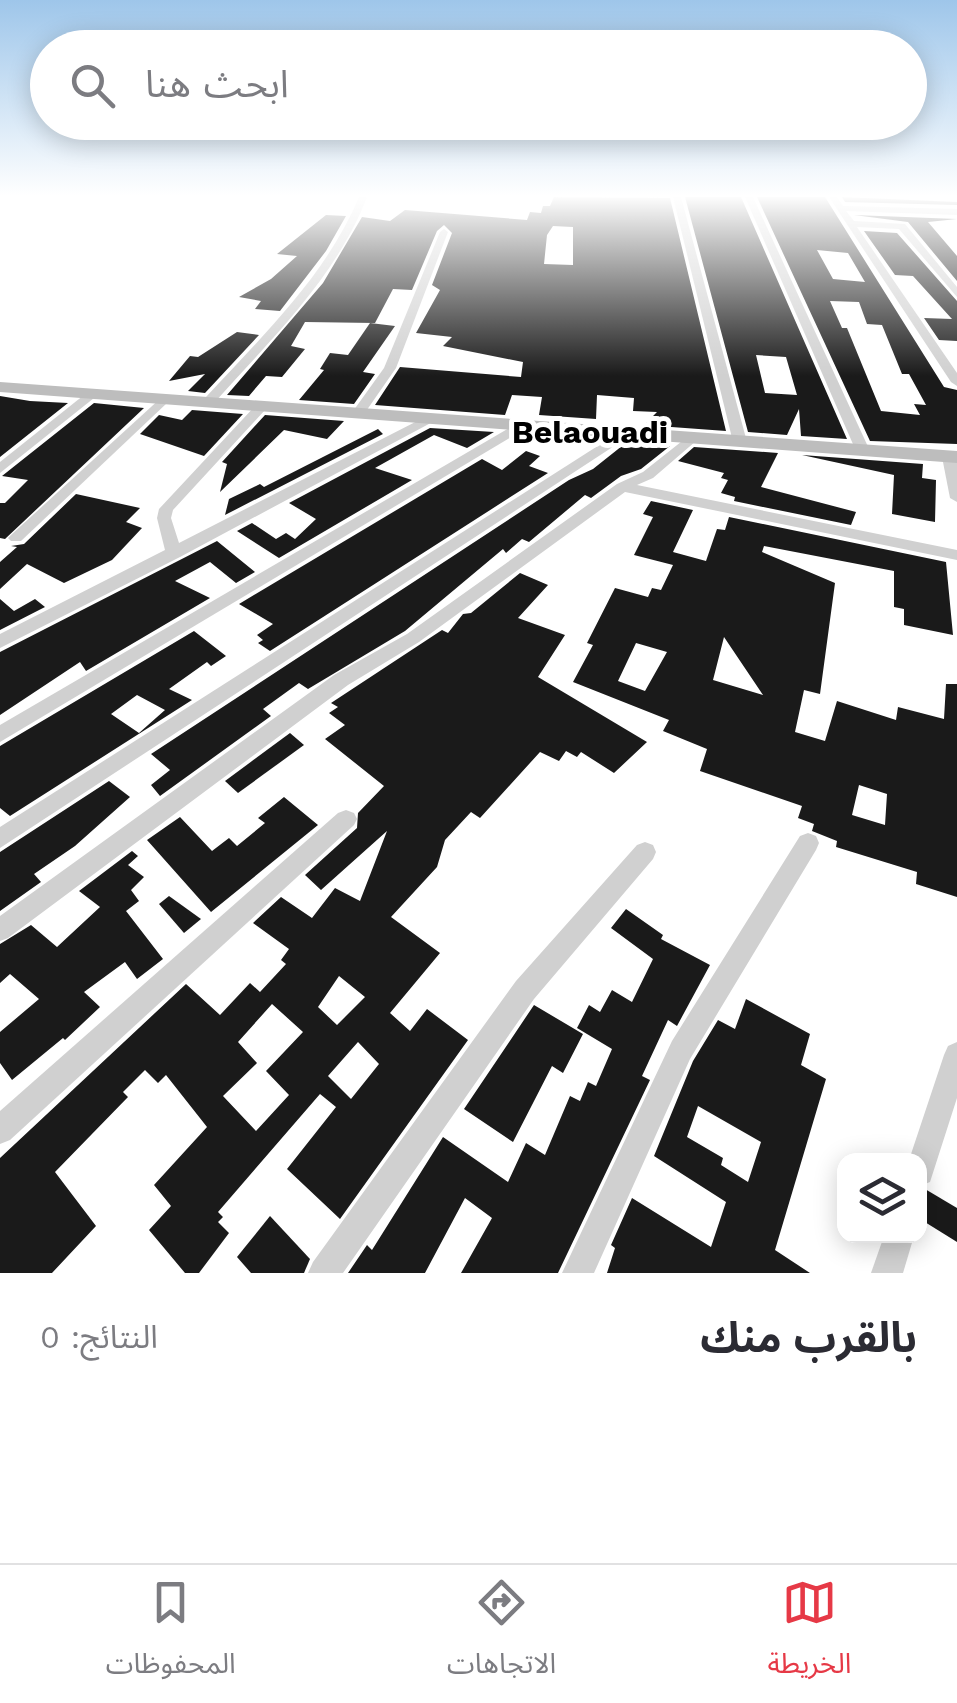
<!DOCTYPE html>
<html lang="ar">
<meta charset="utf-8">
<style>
body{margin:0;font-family:"Work Sans","Noto Sans Arabic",sans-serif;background:#f7f7f7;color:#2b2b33;direction:rtl}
.controls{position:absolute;right:30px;bottom:30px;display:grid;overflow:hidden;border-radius:20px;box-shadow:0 5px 25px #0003}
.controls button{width:90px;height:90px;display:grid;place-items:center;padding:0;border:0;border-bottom:2px solid #e1e1e2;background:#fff;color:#2b2b33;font:50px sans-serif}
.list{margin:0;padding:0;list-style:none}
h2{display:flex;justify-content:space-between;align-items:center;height:130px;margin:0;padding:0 40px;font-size:42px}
h2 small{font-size:32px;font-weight:400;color:#7c7c81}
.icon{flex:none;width:55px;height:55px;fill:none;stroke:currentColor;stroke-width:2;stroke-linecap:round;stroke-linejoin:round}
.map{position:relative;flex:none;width:957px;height:1273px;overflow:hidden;direction:ltr}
.search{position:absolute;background:#fff;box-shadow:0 5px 25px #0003;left:30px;right:30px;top:30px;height:110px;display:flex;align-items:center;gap:25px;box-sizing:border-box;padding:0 35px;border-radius:55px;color:#7c7c81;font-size:38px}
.sheet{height:290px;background:#fff}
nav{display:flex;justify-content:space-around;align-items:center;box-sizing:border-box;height:140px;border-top:2px solid #e1e1e2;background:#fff;font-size:28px;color:#7c7c81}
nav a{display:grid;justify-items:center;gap:5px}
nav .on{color:#e63946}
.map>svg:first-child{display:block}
</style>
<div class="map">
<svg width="957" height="1273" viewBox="0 0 957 1273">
<rect width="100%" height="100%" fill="#fff"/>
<g fill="#1a1a1a" fill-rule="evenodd">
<path d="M554,197L670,198L726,431L644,425L657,412L633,411L634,398L597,395L596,419L539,415L542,397L512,395L505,415L375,405L400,367L521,377L523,362L443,346L452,337L416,333L440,290L432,285L452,233L444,225L437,231L412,290L393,289L375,323L305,322L291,346L305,349L282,377L266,376L249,396L227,395L323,283L362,217L390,221L405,210L527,220L530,212L541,213L543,206H550ZM553,226L573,227V265L544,264L547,235Z"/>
<path d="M685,197H741L847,439L801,436L799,409L787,435L748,432ZM756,355L786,357L797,395L765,393Z"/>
<path d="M757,197H825L944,387L957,390V444L870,441ZM817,250L848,253L865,282L833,279ZM830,301L859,302L867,324L882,325L902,374H909L926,405L914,404L920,415L881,411L847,328H842Z"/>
<path d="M842,197L957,202V205L845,202Z"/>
<path d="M326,215L346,216L326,251L280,311L255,309L261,301L239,297L271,279L297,256L277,254Z"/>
<path d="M854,215L957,219L928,222L957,256V281L908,222Z"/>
<path d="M864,231L897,233L957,301V341L939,340L924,318L952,319L913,276L895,275Z"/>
<path d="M370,323L395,326L363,372L375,374L354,404L299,400L324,370L320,369L330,353L348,355Z"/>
<path d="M237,332L259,335L205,393L188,391L205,374L169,381L190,356L198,357Z"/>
<path d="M0,396L30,401L68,403L0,457Z"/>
<path d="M94,403L144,408L5,539L0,538V503H5L28,480L2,476Z"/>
<path d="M192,410L243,414L204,456L140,434L159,415L182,420Z"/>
<path d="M265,415L344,421L327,439L284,430L220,492L227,464L222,462Z"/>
<path d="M430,428L494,432L467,448L434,435L375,468L412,480L279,558L237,531L252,523L276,539L286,533L295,539L316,519L289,503Z"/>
<path d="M378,429L383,434L225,515L229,499L260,484L264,487Z"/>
<path d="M627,442L670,446L641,469L621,476L591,498L585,495L529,542L522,539L506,553L503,549L405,631L308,689L299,683L263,709L271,716L160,796L151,785L170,770L151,754L569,480L593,469Z"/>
<path d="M694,447L778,453L761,487L856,512L851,525L734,501L735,497L721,493L728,480L721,478L724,473L678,461Z"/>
<path d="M526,451L540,456L529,466L548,473L270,651L258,643L263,640L257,635L273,624L239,604L482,459L502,470Z"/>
<path d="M802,455L923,464L922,478L936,480L935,522L892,514L894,475Z"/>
<path d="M76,494L140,508L126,522L142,528L112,560L64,583L27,564L0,589V562L17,547L11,546L24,544Z"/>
<path d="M651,501L693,510L673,552L706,561L717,529L725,530L729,517L946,562L953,635L904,625V609L894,607V571L764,546L762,552L835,583L820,694L804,690L795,732L825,741L837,701L896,720L898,707L944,719L946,684H957V897L916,884L917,872L836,847L837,841L812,831L814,824L798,818L802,806L700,771L707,749L663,731L669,720L573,682L593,645L587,643L615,588L648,597L652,588L661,590L673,565L634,555L653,517L643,514ZM724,637L763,695L713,680ZM636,643L667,652L645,691L618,681ZM859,785L887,794L885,825L852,815Z"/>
<path d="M217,541L255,572L236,583L210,562L175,581L210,598L86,671L80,662L0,715V652Z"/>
<path d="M520,573L548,585L518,618L565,635L538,677L647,742L614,773L581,752L577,757L566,751L559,761L540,752L480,818L471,812L445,840L437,867L391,917L440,953L390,1013L410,1031L427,1009L468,1040L340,1219L287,1169L336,1107L320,1094L218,1212L223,1217L218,1222L229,1233L199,1273H185L149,1230L171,1206L154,1185L207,1127L166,1075L158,1083L145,1070L123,1092L128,1097L55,1172L96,1226L52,1273H0V1158L186,984L220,1015L250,983L260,992L286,964L281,960L289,949L253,923L281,897L312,918L335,888L360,901L387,831L321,890L305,875L357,828L358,813L384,786L325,739L345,725L329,713L338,707L331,703L442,630L448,633L463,614L471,613ZM339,976L365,997L337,1025L318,1007ZM272,1004L303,1032L266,1071L289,1095L256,1131L223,1096L257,1063L238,1042ZM358,1042L379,1064L351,1099L328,1076Z"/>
<path d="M0,599L14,611L35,599L45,607L0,630Z"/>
<path d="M194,631L226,656L211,666L207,662L169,689L192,700L10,816L0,808V746ZM137,695L165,710L139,733L111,714Z"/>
<path d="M290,733L304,745L238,793L225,781Z"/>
<path d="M109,781L130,797L75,846L34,874L41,882L0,911V852Z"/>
<path d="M284,797L318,825L211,912L147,840L180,817L212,851L229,838L237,846L265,823L258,818Z"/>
<path d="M132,851L138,856L128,865L144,877L131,890L139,901L126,911L163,959L137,979L125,962L84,992L100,1007L65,1040L63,1038L12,1080L0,1063V1032L39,999L10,974L0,983V944L31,925L57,947L100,907L79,891Z"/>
<path d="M169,896L201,919L184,933L159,904Z"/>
<path d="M626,909L663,935L661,939L710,965L677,1026L668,1020L642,1076L650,1080L558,1273H461L492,1218L465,1198L425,1273H348L367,1245L372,1250L443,1137L508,1182L526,1143L545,1155L570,1096L580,1101L588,1082L596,1086L612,1049L577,1028L589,1005L600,1012L612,990L632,1002L653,959L611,928Z"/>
<path d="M746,999L810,1034L801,1065L826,1079L775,1250L810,1273H607L615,1248L611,1245L632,1198L711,1247L726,1202L654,1156L693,1061L718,1020L735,1029ZM698,1106L761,1142L748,1182L721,1165L723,1158L687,1137Z"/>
<path d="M534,1005L583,1034L563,1073L552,1066L513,1142L464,1109Z"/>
<path d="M925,1189L957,1208V1242L920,1219Z"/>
<path d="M270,1216L310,1259L304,1273H251L237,1257Z"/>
</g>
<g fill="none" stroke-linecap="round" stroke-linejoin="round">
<g fill="#d0d0d0" fill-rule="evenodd">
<path d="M359,197H367C336,278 271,339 214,403H206V397C262,336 326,276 359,197Z"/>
<path d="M673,197H681L747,442L745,445L740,446L733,442Z"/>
<path d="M745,197H753L870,451L868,454L863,455L856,451Z"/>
<path d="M829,197H837L843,206L957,209V215L846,211L854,221L905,224L957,287V297L899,229L857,227L957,373V386L951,382Z"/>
<path d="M444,229L448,232L396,368L362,417H352L351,414L384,368L440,232Z"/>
<path d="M89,391L99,394L0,473V462Z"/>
<path d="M163,396L167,397V403L21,541H11L8,538L11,535Z"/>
<path d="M261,403L265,404V410L173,510L171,518L179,543L429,415L434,414L440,418L180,557L0,648V634L165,550L157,518L159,509L257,404Z"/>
<path d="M523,420L529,424L528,427L0,742V725Z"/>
<path d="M629,426L634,427V433L0,848V827Z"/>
<path d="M691,434L696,435V441L653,478L637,485L957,550V560L625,492L419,642L348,685L8,938L0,941V916L334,675L407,634L617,484L643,472Z"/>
<path d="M949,453L954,454L957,463V502L950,498L942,457Z"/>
<path d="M346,810L354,813L357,819L354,825L10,1140L0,1144V1111L338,813Z"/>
<path d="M808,833L816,836L819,843L816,850L690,1059L594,1273H562L672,1041L800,836Z"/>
<path d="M645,842L653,845L656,852L653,859L534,999L343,1273H308L313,1262L516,981L637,845Z"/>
<path d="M957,1042V1098L930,1182L920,1186V1160H909L944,1055L948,1046Z"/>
<path d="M884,1236H914L903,1273H871Z"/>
</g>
<path fill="#bdbdbd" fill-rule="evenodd" d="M0,382L957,451V463L0,392Z"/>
</g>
<linearGradient id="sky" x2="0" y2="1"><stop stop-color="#9ec6ea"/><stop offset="0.52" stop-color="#fff"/><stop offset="1" stop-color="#fff" stop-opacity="0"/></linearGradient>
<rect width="957" height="376" fill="url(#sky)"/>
<g text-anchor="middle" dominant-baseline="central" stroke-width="10" stroke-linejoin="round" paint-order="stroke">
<g font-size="32" font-weight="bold" fill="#000" stroke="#fff">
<text x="590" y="432">Belaouadi</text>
</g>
</g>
</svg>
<div class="controls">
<button><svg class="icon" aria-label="layers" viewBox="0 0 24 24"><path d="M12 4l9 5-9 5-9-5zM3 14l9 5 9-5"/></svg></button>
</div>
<div class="search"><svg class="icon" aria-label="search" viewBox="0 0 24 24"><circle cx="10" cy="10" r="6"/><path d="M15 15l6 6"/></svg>ابحث هنا</div>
</div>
<section class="sheet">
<h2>بالقرب منك<small>النتائج: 0</small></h2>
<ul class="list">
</ul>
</section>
<nav>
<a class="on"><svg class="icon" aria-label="map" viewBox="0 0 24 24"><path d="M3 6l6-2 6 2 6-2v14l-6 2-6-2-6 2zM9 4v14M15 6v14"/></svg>الخريطة</a>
<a><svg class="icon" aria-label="directions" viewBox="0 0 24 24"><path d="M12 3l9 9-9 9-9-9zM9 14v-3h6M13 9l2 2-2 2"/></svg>الاتجاهات</a>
<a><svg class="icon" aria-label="saved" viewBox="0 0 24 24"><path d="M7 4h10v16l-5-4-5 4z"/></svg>المحفوظات</a>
</nav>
